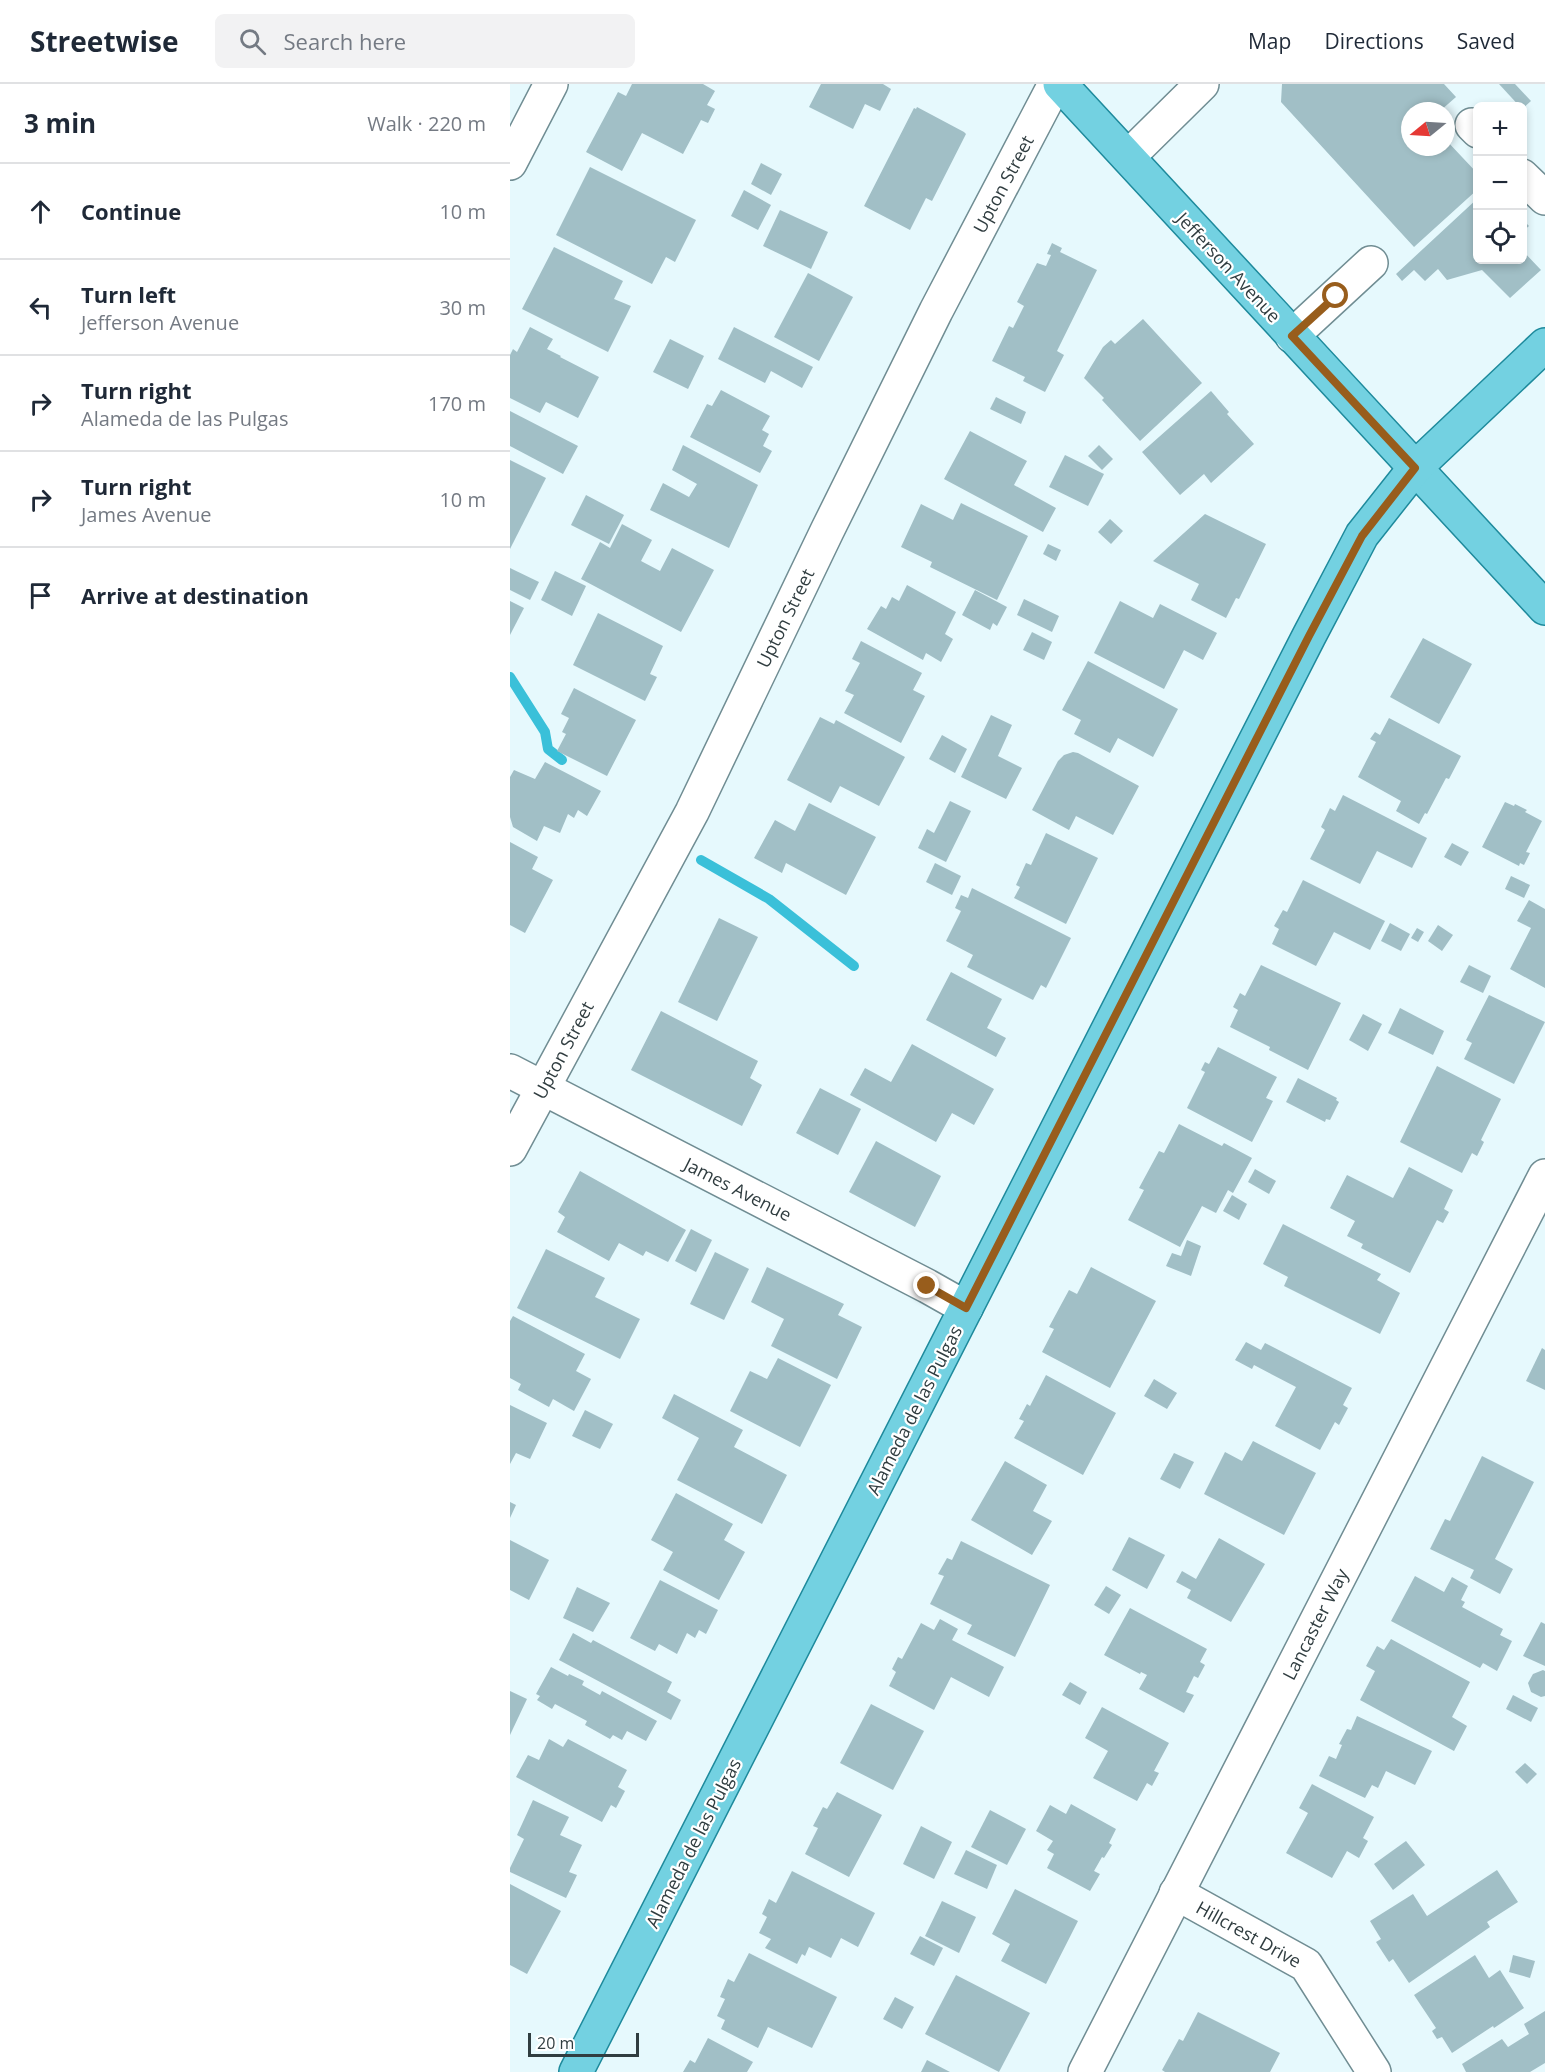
<!DOCTYPE html>
<meta charset="utf-8">
<style>
body{margin:0;font-family:"Open Sans",sans-serif;background:#f2f2f3;color:#1f2937}
.controls{position:absolute;right:18px;top:18px;display:grid;overflow:hidden;border-radius:9px;box-shadow:0 3px 9px #0003}
.controls button{width:54px;height:54px;display:grid;place-items:center;padding:0;border:0;border-bottom:2px solid #e0e1e3;background:#fff;color:#1f2937;font:30px sans-serif}
.compass{position:absolute;left:891px;top:18px;width:54px;height:54px;border-radius:50%;background:#fff;box-shadow:0 3px 9px #0003;rotate:252deg}
.scale{position:absolute;left:18px;bottom:15px;width:111px;box-sizing:border-box;padding-left:6px;border:3px solid #303d40;border-top:0;font-size:16px;line-height:21px;white-space:nowrap;color:#303d40;-webkit-text-stroke:4px #fff;paint-order:stroke}
.stop{position:absolute;width:18px;height:18px;margin:-14px;border:4px solid #985d1c;border-radius:50%;background:#fff}
.stop.end{background:#985d1c;border-color:#fff;box-shadow:0 2px 6px #0008}
.list{margin:0;padding:0;list-style:none}
h2{display:flex;justify-content:space-between;align-items:center;height:78px;margin:0;padding:0 24px;font-size:26px}
h2 small{font-size:20px;font-weight:400;color:#747a83}
.list li{display:grid;grid-template-columns:39px 1fr auto;gap:18px;align-items:center;box-sizing:border-box;height:96px;padding:0 24px;border-top:2px solid #e0e1e3}
.list b{display:block;font-size:22px;white-space:nowrap}
.list p{margin:0;font-size:20px;white-space:nowrap;color:#747a83}
.list em{font-size:20px;font-style:normal;color:#747a83}
.icon{flex:none;width:33px;height:33px;fill:none;stroke:currentColor;stroke-width:2;stroke-linecap:round;stroke-linejoin:round}
.map{position:relative;flex:none;width:1035px;height:1988px;overflow:hidden}
header{display:flex;align-items:center;gap:36px;box-sizing:border-box;height:84px;padding:0 30px;background:#fff;border-bottom:2px solid #e0e1e3}
header strong{font-size:28px}
nav{display:flex;gap:33px;margin-inline-start:auto;font-size:21px}
.search{width:420px;height:54px;background:#f2f2f3;display:flex;align-items:center;gap:15px;box-sizing:border-box;padding:0 21px;border-radius:9px;color:#747a83;font-size:22px}
main{display:flex}
aside{flex:1;background:#fff}
.map>svg:first-child{display:block}
</style>
<header>
<strong>Streetwise</strong>
<div class="search"><svg class="icon" aria-label="search" viewBox="0 0 24 24"><circle cx="10" cy="10" r="6"/><path d="M15 15l6 6"/></svg>Search here</div>
<nav><a>Map</a><a>Directions</a><a>Saved</a></nav>
</header>
<main>
<aside>
<h2>3 min<small>Walk · 220 m</small></h2>
<ul class="list">
<li><svg class="icon" aria-label="ahead" viewBox="0 0 24 24"><path d="M12 20V5M6 11l6-6 6 6"/></svg><div><b>Continue</b></div><em>10 m</em></li>
<li><svg class="icon" aria-label="left" viewBox="0 0 24 24"><path d="M17 20v-9H6M10 6l-5 5 5 5"/></svg><div><b>Turn left</b><p>Jefferson Avenue</p></div><em>30 m</em></li>
<li><svg class="icon" aria-label="right" viewBox="0 0 24 24"><path d="M7 20v-9h11M14 6l5 5-5 5"/></svg><div><b>Turn right</b><p>Alameda de las Pulgas</p></div><em>170 m</em></li>
<li><svg class="icon" aria-label="right" viewBox="0 0 24 24"><path d="M7 20v-9h11M14 6l5 5-5 5"/></svg><div><b>Turn right</b><p>James Avenue</p></div><em>10 m</em></li>
<li><svg class="icon" aria-label="arrive" viewBox="0 0 24 24"><path d="M6 21V4h12l-3 4 3 4H6"/></svg><div><b>Arrive at destination</b></div></li>
</ul>
</aside>
<div class="map">
<svg width="1035" height="1988" viewBox="0 0 1035 1988">
<rect width="100%" height="100%" fill="#e6f9fd"/>
<g fill="none" stroke-linecap="round" stroke-linejoin="round">
<g stroke="#3ac0d9" stroke-width="10">
<path d="M0,593L35,648L38,665L52,676"/>
<path d="M191,776L259,815L344,882"/>
</g>
</g>
<g fill="#a1bfc6">
<path d="M122,0H193L205,7L197,21L205,25L198,39L191,36L173,70L132,49L112,87L76,68L108,8L116,12Z"/>
<path d="M311,0H373L381,5L370,27L355,20L343,45L299,23Z"/>
<path d="M772,0H934L946,13L930,27H900V63H936V56L968,90V105L904,163L771,18Z"/>
<path d="M989,0H1005L1021,17L1012,25Z"/>
<path d="M407,23L454,48L456,50L422,117L416,114L400,146L354,122L404,24L406,25Z"/>
<path d="M251,79L272,90L261,111L241,100Z"/>
<path d="M80,83L186,136L165,178L156,173L142,200L46,151Z"/>
<path d="M234,106L261,121L248,146L221,132Z"/>
<path d="M968,114V176H1012V166L1031,186L1000,214L972,186L937,196L928,185L915,197L904,186L892,197L886,190Z"/>
<path d="M270,126L318,148L301,185L253,162Z"/>
<path d="M1012,135L1019,142L1012,148Z"/>
<path d="M542,159L552,164L550,168L587,186L547,267L554,271L535,308L513,297L515,293L482,277L499,242L503,244L514,222L507,218L527,179L536,182L541,171L537,170Z"/>
<path d="M44,163L113,197L104,215L121,222L98,268L12,225Z"/>
<path d="M298,189L343,213L309,277L264,253Z"/>
<path d="M633,235L692,299L630,357L592,316L594,314L574,294L593,263L601,256L605,260Z"/>
<path d="M20,243L43,255L37,265L51,272L50,273L89,293L68,334L36,318L30,329L0,314V271L3,265L7,268Z"/>
<path d="M224,243L303,283L292,304L261,287L255,299L208,275Z"/>
<path d="M160,255L194,272L178,305L143,288Z"/>
<path d="M211,306L260,332L252,346L259,350L253,362L262,367L250,389L180,353L197,320L202,322Z"/>
<path d="M701,307L719,328L717,330L744,360L701,399L694,390L670,411L632,368Z"/>
<path d="M486,313L516,328L511,340L480,325Z"/>
<path d="M0,327L68,362L53,390L0,362Z"/>
<path d="M460,347L517,377L504,401L546,424L533,448L434,395Z"/>
<path d="M173,361L248,401L219,464L140,426L153,399L179,413L187,400L162,386Z"/>
<path d="M589,361L603,375L592,386L578,372Z"/>
<path d="M555,371L594,390L578,422L539,403Z"/>
<path d="M0,376L36,394L0,465Z"/>
<path d="M76,411L114,431L99,460L61,441Z"/>
<path d="M451,419L518,452L487,516L420,483L422,478L391,463L411,420L443,436Z"/>
<path d="M695,430L756,460L729,515L726,514L716,534L681,516L689,500L643,477Z"/>
<path d="M600,435L613,447L601,460L588,448Z"/>
<path d="M112,440L142,456L131,477L150,487L162,464L204,486L171,548L71,495L90,458L100,464Z"/>
<path d="M538,460L551,466L546,477L533,470Z"/>
<path d="M0,484L29,498L20,516L0,506Z"/>
<path d="M45,487L76,502L62,532L31,516Z"/>
<path d="M397,501L446,528L435,550L443,555L431,578L416,569L413,576L357,545L371,522L376,525L382,513L389,517Z"/>
<path d="M465,506L497,523L487,542L483,539L480,546L452,531Z"/>
<path d="M514,515L549,532L542,548L507,531Z"/>
<path d="M0,517L14,524L0,551Z"/>
<path d="M610,517L643,534L650,520L707,549L693,576L674,566L654,605L584,569Z"/>
<path d="M88,529L153,562L140,590L147,593L135,617L63,581Z"/>
<path d="M522,548L542,558L534,576L513,566Z"/>
<path d="M913,554L962,580L929,640L880,613Z"/>
<path d="M351,557L412,589L403,606L415,612L391,659L334,629L344,611L335,607L350,579L342,575Z"/>
<path d="M578,577L668,625L643,673L608,654L600,669L564,650L571,636L552,626Z"/>
<path d="M64,604L126,636L97,692L47,667L56,650L52,648L59,634L51,630Z"/>
<path d="M481,631L502,641L488,672L512,684L496,715L451,693Z"/>
<path d="M310,633L324,640L326,636L395,673L369,722L330,702L321,719L277,696Z"/>
<path d="M879,634L951,672L939,695L936,694L917,730L915,729L909,740L886,727L891,717L848,693L866,658L860,655L865,648L870,651Z"/>
<path d="M432,651L457,665L445,689L419,675Z"/>
<path d="M563,668L568,669L629,702L603,751L566,732L559,746L522,726L548,677L554,671Z"/>
<path d="M35,678L91,707L77,732L68,726L64,734L58,730L50,749L34,742L27,757L3,743L0,733V693L4,686L25,695Z"/>
<path d="M833,711L917,754L902,784L867,767L850,800L800,775L815,746L811,743L820,724L825,727Z"/>
<path d="M440,717L461,727L436,778L408,764L417,745L424,749Z"/>
<path d="M995,718L1004,722L1005,720L1017,726L1015,728L1032,737L1016,768L1020,769L1014,781L1010,779L1009,782L972,763Z"/>
<path d="M299,719L366,753L336,811L276,779L272,789L244,774L265,736L285,747Z"/>
<path d="M536,749L588,774L556,840L504,814L510,803L506,801L516,779L521,781Z"/>
<path d="M0,758L28,773L22,785L43,796L15,849L0,841Z"/>
<path d="M942,759L959,768L951,782L934,773Z"/>
<path d="M425,779L451,792L442,811L416,798Z"/>
<path d="M1001,792L1020,801L1014,814L995,805Z"/>
<path d="M793,796L875,837L860,866L824,848L806,882L762,860L769,845L764,842L773,826L777,828Z"/>
<path d="M462,804L561,854L536,904L531,901L523,916L457,883L463,871L436,857L451,827L445,824L451,811L458,814Z"/>
<path d="M1019,816L1035,825V904L1000,885L1021,844L1007,837Z"/>
<path d="M209,834L248,853L207,937L168,918Z"/>
<path d="M880,839L900,850L891,867L871,857Z"/>
<path d="M928,841L943,851L932,867L918,857Z"/>
<path d="M907,844L914,848L908,858L901,854Z"/>
<path d="M751,881L831,919L798,986L759,966L760,963L720,943L728,926L723,923L730,909L735,912Z"/>
<path d="M959,881L981,892L973,909L950,898Z"/>
<path d="M441,888L492,915L477,944L496,954L486,973L416,936Z"/>
<path d="M979,911L1035,938L1004,1000L954,975L962,959L956,956Z"/>
<path d="M890,924L934,947L923,971L878,949Z"/>
<path d="M151,927L248,977L240,994L252,1001L232,1042L121,986Z"/>
<path d="M853,930L872,940L858,967L839,956Z"/>
<path d="M402,960L484,1005L464,1041L442,1029L426,1058L340,1011L355,984L381,998Z"/>
<path d="M708,963L767,993L756,1014L763,1017L742,1058L677,1024L695,988L691,986L695,978L699,980Z"/>
<path d="M927,982L991,1015L971,1056L974,1058L967,1072L962,1069L952,1089L890,1058Z"/>
<path d="M788,994L827,1014L826,1016L829,1018L820,1036L816,1035L815,1038L776,1018Z"/>
<path d="M310,1004L351,1025L328,1071L286,1049Z"/>
<path d="M669,1040L712,1062L714,1059L742,1074L723,1109L718,1106L706,1129L692,1122L670,1163L618,1136L634,1106L629,1104L649,1067L654,1069Z"/>
<path d="M366,1057L431,1092L405,1143L339,1108Z"/>
<path d="M899,1083L943,1106L934,1125L939,1128L933,1139L927,1136L900,1189L851,1164L853,1160L837,1152L845,1137L820,1124L837,1091L883,1114Z"/>
<path d="M745,1085L766,1097L759,1110L738,1098Z"/>
<path d="M70,1087L176,1146L158,1178L136,1167L133,1172L109,1159L99,1177L47,1148L55,1133L48,1128Z"/>
<path d="M722,1111L737,1120L729,1136L713,1127Z"/>
<path d="M773,1140L871,1190L867,1196L890,1209L870,1250L774,1202L778,1193L753,1180Z"/>
<path d="M181,1145L202,1156L186,1188L165,1177Z"/>
<path d="M677,1156L691,1162L681,1192L656,1182L662,1169L671,1172Z"/>
<path d="M36,1165L95,1194L85,1213L130,1235L110,1275L7,1224Z"/>
<path d="M205,1168L239,1185L214,1236L180,1220Z"/>
<path d="M257,1183L334,1220L328,1231L352,1243L327,1295L261,1262L274,1235L241,1218Z"/>
<path d="M581,1183L646,1217L600,1304L532,1268L544,1245L539,1243L559,1206L567,1210Z"/>
<path d="M3,1232L75,1270L66,1287L81,1295L64,1327L43,1315L39,1323L8,1306L11,1300L0,1294V1237Z"/>
<path d="M736,1258L751,1266L755,1259L842,1304L833,1321L838,1324L829,1341L825,1338L810,1366L765,1342L786,1303L744,1281L742,1285L725,1276Z"/>
<path d="M1032,1264L1035,1266V1306L1016,1297Z"/>
<path d="M268,1274L321,1301L290,1363L220,1327L240,1287L257,1295Z"/>
<path d="M536,1291L606,1329L573,1391L504,1354L514,1337L509,1335L517,1320L520,1322Z"/>
<path d="M644,1295L667,1309L657,1325L634,1312Z"/>
<path d="M164,1310L233,1346L224,1363L277,1391L252,1440L167,1396L189,1354L152,1334Z"/>
<path d="M0,1321L37,1339L20,1375L6,1369L0,1380Z"/>
<path d="M75,1326L103,1340L90,1365L62,1352Z"/>
<path d="M743,1357L806,1389L774,1451L694,1410L715,1368L732,1377Z"/>
<path d="M664,1369L684,1378L670,1405L650,1395Z"/>
<path d="M972,1372L1024,1398L985,1475L1003,1485L990,1510L960,1494L964,1486L920,1465L935,1435L940,1437Z"/>
<path d="M495,1377L537,1401L523,1427L542,1437L522,1471L461,1436Z"/>
<path d="M166,1409L223,1440L214,1456L235,1468L209,1516L153,1486L163,1468L141,1456Z"/>
<path d="M0,1418L6,1421L0,1434Z"/>
<path d="M619,1453L655,1471L637,1505L602,1486Z"/>
<path d="M709,1454L755,1480L721,1538L677,1514L681,1506L666,1498L672,1487L686,1495Z"/>
<path d="M0,1456L39,1476L19,1516L0,1506Z"/>
<path d="M451,1457L540,1501L505,1573L457,1550L462,1541L420,1520L434,1492L428,1490L437,1474L442,1476Z"/>
<path d="M905,1492L934,1508L942,1493L958,1502L951,1516L955,1518L952,1523L993,1545L990,1551L1002,1557L987,1587L973,1579L970,1584L881,1537Z"/>
<path d="M150,1496L208,1526L196,1550L189,1546L185,1554L177,1549L167,1570L149,1560L145,1567L120,1554Z"/>
<path d="M596,1502L611,1511L599,1530L584,1521Z"/>
<path d="M67,1503L100,1519L83,1548L53,1534Z"/>
<path d="M620,1524L697,1565L690,1578L695,1581L688,1594L684,1592L676,1608L684,1611L674,1629L629,1605L637,1591L631,1588L630,1590L594,1571Z"/>
<path d="M430,1535L448,1545L442,1556L494,1583L479,1613L441,1593L424,1626L379,1602L386,1588L382,1585L388,1573L392,1575L411,1539L424,1546Z"/>
<path d="M1031,1538L1035,1540V1582L1013,1572Z"/>
<path d="M63,1549L81,1559L83,1556L162,1598L157,1608L171,1616L161,1636L49,1576Z"/>
<path d="M881,1555L960,1598L942,1633L957,1642L944,1667L850,1616L865,1587L856,1582L867,1562L874,1566Z"/>
<path d="M41,1583L58,1592L59,1590L74,1597L72,1601L90,1611L92,1607L147,1637L136,1657L117,1647L112,1656L103,1651L100,1655L75,1641L77,1637L45,1620L42,1625L27,1616L30,1612L26,1610Z"/>
<path d="M1033,1586L1035,1587V1612L1031,1613L1021,1608L1018,1599L1023,1590Z"/>
<path d="M560,1598L577,1608L570,1621L552,1611Z"/>
<path d="M0,1607L17,1615L0,1651Z"/>
<path d="M1003,1611L1028,1624L1021,1638L996,1625Z"/>
<path d="M361,1620L414,1647L383,1706L330,1679Z"/>
<path d="M592,1623L659,1659L644,1687L649,1689L642,1702L637,1699L627,1717L583,1694L598,1667L575,1654Z"/>
<path d="M847,1632L922,1667L905,1701L876,1687L868,1704L862,1701L855,1714L809,1692L819,1672L826,1675L832,1661L829,1660L837,1645L841,1646Z"/>
<path d="M39,1655L53,1663L58,1655L117,1686L108,1703L115,1707L106,1724L101,1721L92,1738L6,1693L18,1671L29,1676Z"/>
<path d="M1015,1679L1027,1690L1017,1700L1005,1688Z"/>
<path d="M802,1700L864,1733L853,1754L858,1757L849,1774L837,1767L822,1794L776,1769L798,1729L789,1724Z"/>
<path d="M327,1708L372,1731L339,1793L295,1770L308,1744L303,1742L313,1723L317,1725Z"/>
<path d="M23,1716L59,1733L50,1751L72,1761L59,1788L67,1791L56,1814L0,1788V1784L14,1755L7,1751Z"/>
<path d="M561,1720L606,1745L599,1759L602,1761L594,1774L592,1773L584,1787L590,1790L580,1807L537,1784L544,1770L537,1766L543,1757L526,1747L540,1721L556,1730Z"/>
<path d="M480,1726L516,1745L497,1781L461,1763Z"/>
<path d="M411,1742L442,1758L424,1795L393,1780Z"/>
<path d="M896,1757L915,1781L883,1806L864,1780Z"/>
<path d="M456,1766L487,1781L477,1805L444,1790Z"/>
<path d="M987,1786L1008,1818L977,1838L980,1843L899,1899L883,1875L879,1878L866,1858L871,1855L860,1837L903,1810L917,1832Z"/>
<path d="M282,1787L365,1829L348,1863L331,1854L321,1874L299,1863L295,1872L292,1870L287,1880L255,1864L261,1855L249,1849L257,1833L252,1830L259,1815L266,1819Z"/>
<path d="M0,1800L51,1827L17,1890L0,1881Z"/>
<path d="M505,1805L568,1837L536,1900L491,1877L500,1860L482,1850Z"/>
<path d="M432,1817L466,1833L449,1869L415,1852Z"/>
<path d="M410,1852L433,1864L424,1882L400,1870Z"/>
<path d="M239,1869L327,1913L302,1964L258,1943L248,1964L211,1945L215,1936L207,1932L215,1915L210,1913L218,1895L224,1898Z"/>
<path d="M965,1871L979,1894L990,1886L1014,1924L984,1944L983,1942L942,1969L932,1953L927,1955L922,1947L926,1944L904,1911Z"/>
<path d="M1003,1871L1025,1877L1020,1894L999,1888Z"/>
<path d="M446,1891L520,1929L489,1988L415,1950Z"/>
<path d="M385,1913L404,1923L392,1945L373,1935Z"/>
<path d="M1035,1927V1979L1020,1988H956L952,1980L992,1955L998,1963L1019,1950L1014,1940Z"/>
<path d="M688,1928L770,1969L760,1988H655L652,1986L669,1955L673,1957Z"/>
<path d="M198,1954L243,1978L237,1988H173L180,1976L185,1979Z"/>
<path d="M417,1976L440,1988H411Z"/>
</g>
<g fill="none" stroke-linecap="round" stroke-linejoin="round">
<g stroke="#708d93" stroke-width="36">
<g id="minor">
<path d="M962,41L968,47"/>
<path d="M618,73L692,0"/>
<path d="M0,79L41,0"/>
<path d="M1012,92L1035,114"/>
<path d="M782,252L861,179"/>
<path d="M0,987L417,1202L456,1224"/>
<path d="M0,1065L182,728L317,447L426,227L545,0"/>
<path d="M666,1809L796,1881L864,1988"/>
<path d="M575,1988L1035,1092"/>
</g>
</g>
<g stroke="#1e8a9c" stroke-width="36">
<g id="major">
<path d="M550,0L1035,524"/>
<path d="M66,1988L799,552L852,451L905,384L1035,261"/>
</g>
</g>
<use href="#minor" stroke="#fff" stroke-width="33"/>
<use href="#major" stroke="#73d1e1" stroke-width="33"/>
</g>
<g fill="none" stroke-linecap="round" stroke-linejoin="round">
<path stroke="#985d1c" stroke-width="8" d="M417,1202L456,1224L799,552L852,452L905,384L782,252L826,212"/>
</g>
<g text-anchor="middle" dominant-baseline="central" stroke-width="4.5" stroke-linejoin="round" paint-order="stroke">
<g font-size="18" fill="#303d40" stroke="#fff">
<text transform="translate(493 100) rotate(-62)">Upton Street</text>
<text transform="translate(719 183) rotate(47)">Jefferson Avenue</text>
<text transform="translate(275 534) rotate(-64)">Upton Street</text>
<text transform="translate(53 966) rotate(-62)">Upton Street</text>
<text transform="translate(228 1105) rotate(27)">James Avenue</text>
<text transform="translate(404 1326) rotate(-63)">Alameda de las Pulgas</text>
<text transform="translate(805 1540) rotate(-63)">Lancaster Way</text>
<text transform="translate(183 1759) rotate(-63)">Alameda de las Pulgas</text>
<text transform="translate(739 1850) rotate(29)">Hillcrest Drive</text>
</g>
</g>
</svg>
<div class="controls">
<button>+</button>
<button>−</button>
<button><svg class="icon" aria-label="locate" viewBox="0 0 24 24"><circle cx="12" cy="12" r="6"/><path d="M12 2v4M12 18v4M2 12h4M18 12h4"/></svg></button>
</div>
<svg class="compass" viewBox="-18 -18 36 36"><path d="M0-13l5 13h-10z" fill="#e53935"/><path d="M0 13l5-13h-10z" fill="#747a83"/></svg>
<div class="scale">20 m</div>
<div class="stop" style="left:826px;top:212px"></div>
<div class="stop end" style="left:417px;top:1202px"></div>
</div>
</main>
